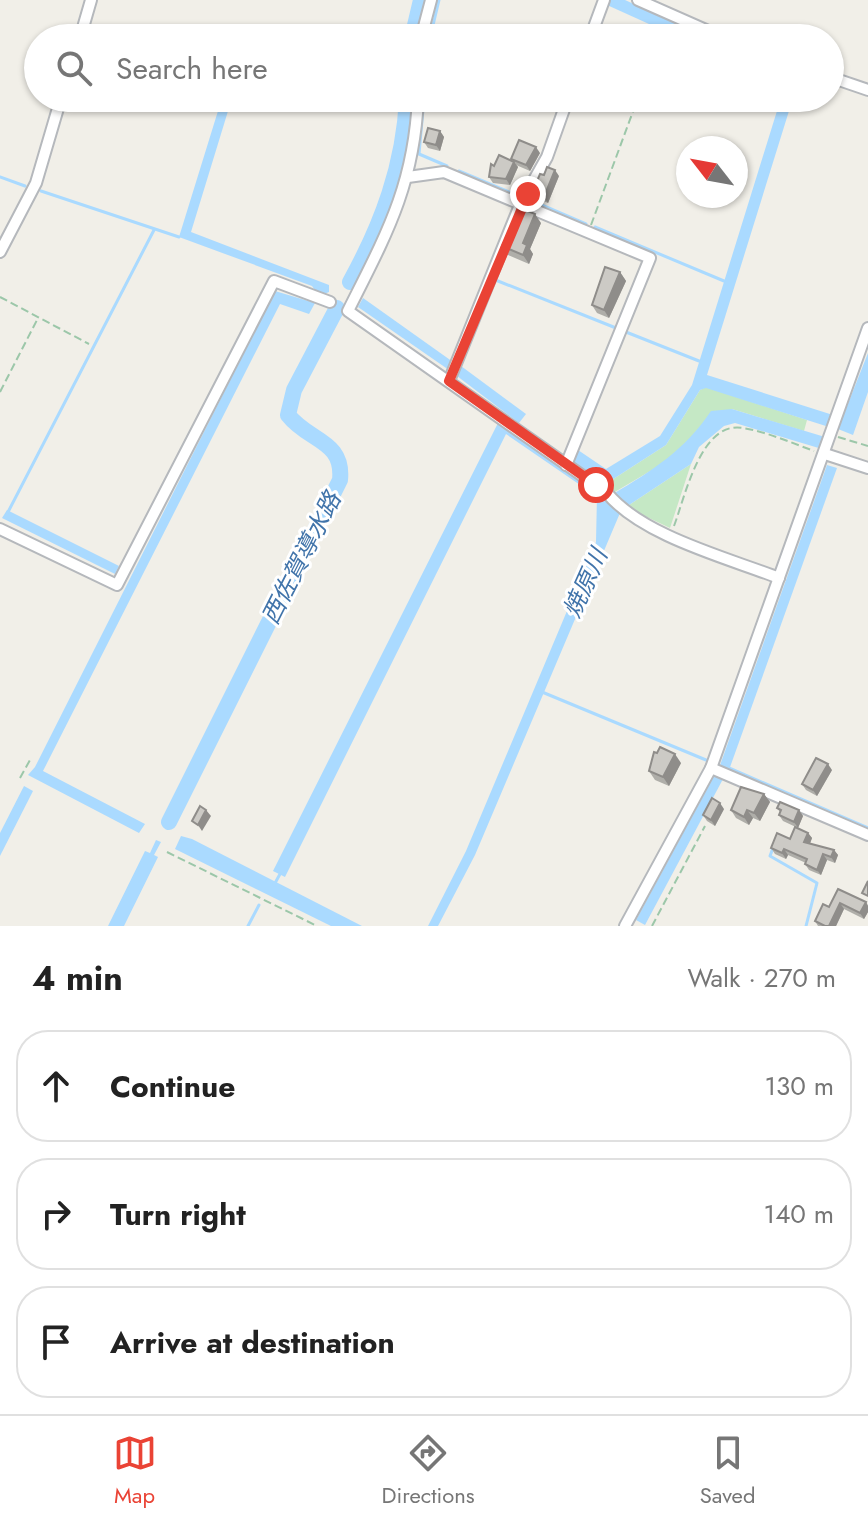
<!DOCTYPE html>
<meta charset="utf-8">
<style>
body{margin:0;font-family:Jost,"Noto Sans JP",sans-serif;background:#f6f6f6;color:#222}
.compass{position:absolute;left:676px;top:136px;width:72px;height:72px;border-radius:50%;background:#fff;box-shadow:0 2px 6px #0004;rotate:301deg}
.stop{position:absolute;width:24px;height:24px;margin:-18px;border:6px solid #ea4335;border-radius:50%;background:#fff}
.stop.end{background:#ea4335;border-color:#fff;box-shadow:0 2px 8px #0008}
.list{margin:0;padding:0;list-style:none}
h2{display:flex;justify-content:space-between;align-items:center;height:104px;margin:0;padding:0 32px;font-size:34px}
h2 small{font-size:26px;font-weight:400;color:#767676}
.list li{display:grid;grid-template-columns:52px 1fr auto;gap:24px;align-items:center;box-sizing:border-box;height:112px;margin:0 16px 16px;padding:0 16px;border:2px solid #e0e0e0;border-radius:32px}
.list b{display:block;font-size:30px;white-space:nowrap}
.list em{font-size:26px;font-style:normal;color:#767676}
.icon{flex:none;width:44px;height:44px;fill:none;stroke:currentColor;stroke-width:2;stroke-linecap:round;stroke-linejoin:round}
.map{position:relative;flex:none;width:868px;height:926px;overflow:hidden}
.search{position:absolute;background:#fff;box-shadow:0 2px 6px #0004;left:24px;right:24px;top:24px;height:88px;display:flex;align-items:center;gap:20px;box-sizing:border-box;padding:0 28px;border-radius:44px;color:#767676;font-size:30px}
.sheet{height:488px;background:#fff}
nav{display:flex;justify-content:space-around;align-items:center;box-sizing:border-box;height:112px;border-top:2px solid #e0e0e0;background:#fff;font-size:22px;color:#767676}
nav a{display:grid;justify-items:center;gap:4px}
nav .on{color:#ea4335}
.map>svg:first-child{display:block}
</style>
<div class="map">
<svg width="868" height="926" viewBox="0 0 868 926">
<rect width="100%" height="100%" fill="#f1efe8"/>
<g fill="#c5e8c5">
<path d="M706,387L807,420L804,431L732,409L699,430L669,460L613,493L604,485L666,445L700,390Z"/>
<path d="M691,464L670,528L626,507Z"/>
</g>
<g fill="#aadaff">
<path d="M609,0H625L708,38H680L607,5Z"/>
<path d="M222,98H232L191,232L329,285V292L319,296L312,286L179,237Z"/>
<path d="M781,98H793L707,375L833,415L829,427L706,388L700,390L666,445L604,485L573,462L578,450L606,469L660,436L692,385Z"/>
<path d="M275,291L315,303L309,314L280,304L43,771L145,824L139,833L28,775L35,767Z"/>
<path d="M363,298L453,362L449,370L358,307Z"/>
<path d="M868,353V392L853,435L838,429Z"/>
<path d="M461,366L526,414L519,423L457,376Z"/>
<path d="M732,409L825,437L822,449L735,423L724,426L699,447L691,464L626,507L613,494C653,470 685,450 711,411Z"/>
<path d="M498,423L585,485L583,487L506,434L285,877L273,871Z"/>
<path d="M827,465L837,468L729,770L719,768Z"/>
<path d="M597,495L620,513L475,855L438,926H428L466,851L596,542Z"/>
<path d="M7,510L119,566L115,574L2,518Z"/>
<path d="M714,776L723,779L645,925L636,920Z"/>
<path d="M24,786L33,791L0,856V833Z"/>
<path d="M181,836L192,839L362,926H331L175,849Z"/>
<path d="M156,840L161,842L154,855L158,857L124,926H108L145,851L150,853Z"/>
</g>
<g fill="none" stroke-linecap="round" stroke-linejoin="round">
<g stroke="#aadaff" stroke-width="3">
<path d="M430,38L439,0"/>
<path d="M424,98L419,154L447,166"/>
<path d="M459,171L521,197"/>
<path d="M0,177L25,186"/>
<path d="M41,191L179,237"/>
<path d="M530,200L586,224"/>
<path d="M595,227L724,281"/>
<path d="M498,281L616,328"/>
<path d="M626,332L699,361"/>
<path d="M584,486L596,496"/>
<path d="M7,514L154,230"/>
<path d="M542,692L706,760"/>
<path d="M729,768L868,828"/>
<path d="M773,848L770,856L817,883L806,926"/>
<path d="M274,885L280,874"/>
<path d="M248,926L259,905"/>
</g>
<g stroke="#aadaff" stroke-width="16">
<path d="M412,38L421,0"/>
<path d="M350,282C382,224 404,165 407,98"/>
<path d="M169,822L340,480C344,440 309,442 288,415L294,390L337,308"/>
</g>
<g stroke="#b5b8bc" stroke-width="14">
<g id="street">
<path d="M638,0L724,38"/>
<path d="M80,38L91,0"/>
<path d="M421,38L431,0"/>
<path d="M590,38L604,0"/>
<path d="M830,77L868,90"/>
<path d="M418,98C414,186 386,235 348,311L607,493C642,536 728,558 779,578"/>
<path d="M408,177L444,172L650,258L566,465"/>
<path d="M0,252L36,183L61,98"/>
<path d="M449,381L520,205L547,157L568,98"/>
<path d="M825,454L868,468"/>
<path d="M0,529L117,585L274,281L330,302"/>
<path d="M711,768L868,835"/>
<path d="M625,926L711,768L868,328"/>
</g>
</g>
<g stroke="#9cc7a9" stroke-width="2" stroke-dasharray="8 4" stroke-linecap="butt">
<path d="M591,225L638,98"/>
<path d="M0,297L89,344"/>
<path d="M0,392L38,318"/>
<path d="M838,437L868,446"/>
<path d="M674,526C685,497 701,420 743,428C767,432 792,443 814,451"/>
<path d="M20,778L30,760"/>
<path d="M167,852L317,926"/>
<path d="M652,926L705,826"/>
</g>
<use href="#street" stroke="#fff" stroke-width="10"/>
</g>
<g fill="#afaea9">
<path d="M440,131L444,137L440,151L428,148L424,142Z"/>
<path d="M540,153L530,171L516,165L518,167L510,185L493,183L489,177L494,166L513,161L511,159Z"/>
<path d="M559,176L548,203L536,198L532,193Z"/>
<path d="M541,223L530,249L533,254L529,264L508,255L502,246Z"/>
<path d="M620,272L626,281L609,318L597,313L592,305Z"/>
<path d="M681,763L669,786L655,780L649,771Z"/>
<path d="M832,770L817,796L806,790L802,784Z"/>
<path d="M764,794L770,802L760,821L753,818L749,825L736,818L731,810Z"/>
<path d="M777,808L799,810L803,816L798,828L783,821L779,815L780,812Z"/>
<path d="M724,809L715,826L707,821L703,815Z"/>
<path d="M808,833L812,838L810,844L834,850L838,855L835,863L827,860L821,875L809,870L805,864L806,863L788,855L786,859L775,854L771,848Z"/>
<path d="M838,889L866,902L868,906V912L864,919L844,909L836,926H818L815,921L829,907Z"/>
</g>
<g fill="#8f8d8a">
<path d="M440,131L444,137L440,151L436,145Z"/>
<path d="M536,147L540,153L530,171L526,165Z"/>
<path d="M514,162L518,167L510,185L506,179Z"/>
<path d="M555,170L559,176L548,203L544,197Z"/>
<path d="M535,214L541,223L530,249L533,254L529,264L523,255V243Z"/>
<path d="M620,272L626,281L609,318L604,310Z"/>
<path d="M675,754L681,763L669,786L663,777Z"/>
<path d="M828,764L832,770L817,796L813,790Z"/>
<path d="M764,794L770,802L760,821L754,813Z"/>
<path d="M720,803L724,809L715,826L711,820Z"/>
<path d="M206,810L211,816L202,831L198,825Z"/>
<path d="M747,810L753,818L749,825L744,817Z"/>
<path d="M799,810L803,816L798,828L794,822Z"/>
<path d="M808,833L812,838L808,848L804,842Z"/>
<path d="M784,849L788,855L786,859L782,853Z"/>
<path d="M834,850L838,855L835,863L831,857Z"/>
<path d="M823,854L827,860L821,875L817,870Z"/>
<path d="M866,902L868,906V912L864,919L860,913Z"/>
<path d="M840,903L844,909L836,926H829Z"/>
</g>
<g fill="#cccac5" stroke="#8f8d8a" stroke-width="2">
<path d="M428,128L440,131L436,145L424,142Z"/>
<path d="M519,140L536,147L526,165L511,159Z"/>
<path d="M499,155L514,162L506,179L489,177L491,164L494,166Z"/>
<path d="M547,167L555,170L544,197L532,193L540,174L544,175Z"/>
<path d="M521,208L535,214L523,243L527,245L523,255L502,246Z"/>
<path d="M605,267L620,272L604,310L592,305Z"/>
<path d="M660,747L675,754L663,777L649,771L654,752L657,753Z"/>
<path d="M816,758L828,764L813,790L802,784Z"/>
<path d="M741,787L764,794L754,813L747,810L744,817L731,810Z"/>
<path d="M712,798L720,803L711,820L703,815Z"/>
<path d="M780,802L799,810L794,822L779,815L781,810L777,808Z"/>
<path d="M200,806L206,810L198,825L192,821Z"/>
<path d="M795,827L808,833L804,842L834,850L831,857L823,854L817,870L805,864L807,859L784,849L782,853L771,848L777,833L790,839Z"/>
<path d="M868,881V896L862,893Z"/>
<path d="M838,889L866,902L860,913L840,903L829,926H825L815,921L823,904L829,907Z"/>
</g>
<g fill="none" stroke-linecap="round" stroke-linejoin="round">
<path stroke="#ea4335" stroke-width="10" d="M528,194L449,381L596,485"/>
</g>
<g text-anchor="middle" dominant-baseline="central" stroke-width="6" stroke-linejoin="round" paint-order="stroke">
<g font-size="24" font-style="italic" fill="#4174aa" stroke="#fff">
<text transform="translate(301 558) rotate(-63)">西佐賀導水路</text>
<text transform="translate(585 583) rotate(-66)">焼原川</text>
</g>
</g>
</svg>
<svg class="compass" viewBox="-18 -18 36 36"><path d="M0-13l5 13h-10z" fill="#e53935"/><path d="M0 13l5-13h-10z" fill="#767676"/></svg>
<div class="stop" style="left:596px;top:485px"></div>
<div class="stop end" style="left:528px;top:194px"></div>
<div class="search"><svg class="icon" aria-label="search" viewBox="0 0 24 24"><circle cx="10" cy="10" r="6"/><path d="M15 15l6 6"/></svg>Search here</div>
</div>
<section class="sheet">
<h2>4 min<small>Walk · 270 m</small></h2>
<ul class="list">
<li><svg class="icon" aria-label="ahead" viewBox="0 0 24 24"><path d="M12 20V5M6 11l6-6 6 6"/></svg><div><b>Continue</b></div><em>130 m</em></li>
<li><svg class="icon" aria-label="right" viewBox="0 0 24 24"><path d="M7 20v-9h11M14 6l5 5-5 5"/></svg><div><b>Turn right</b></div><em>140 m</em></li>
<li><svg class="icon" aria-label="arrive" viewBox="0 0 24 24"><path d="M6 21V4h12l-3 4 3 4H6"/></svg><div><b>Arrive at destination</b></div></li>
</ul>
</section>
<nav>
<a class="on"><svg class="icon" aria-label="map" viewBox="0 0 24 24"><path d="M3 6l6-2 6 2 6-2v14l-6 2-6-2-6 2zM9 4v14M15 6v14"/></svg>Map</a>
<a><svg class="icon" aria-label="directions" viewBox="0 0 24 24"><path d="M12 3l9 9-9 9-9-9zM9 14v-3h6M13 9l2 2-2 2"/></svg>Directions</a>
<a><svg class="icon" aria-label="saved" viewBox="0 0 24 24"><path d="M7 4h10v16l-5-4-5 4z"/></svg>Saved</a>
</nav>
